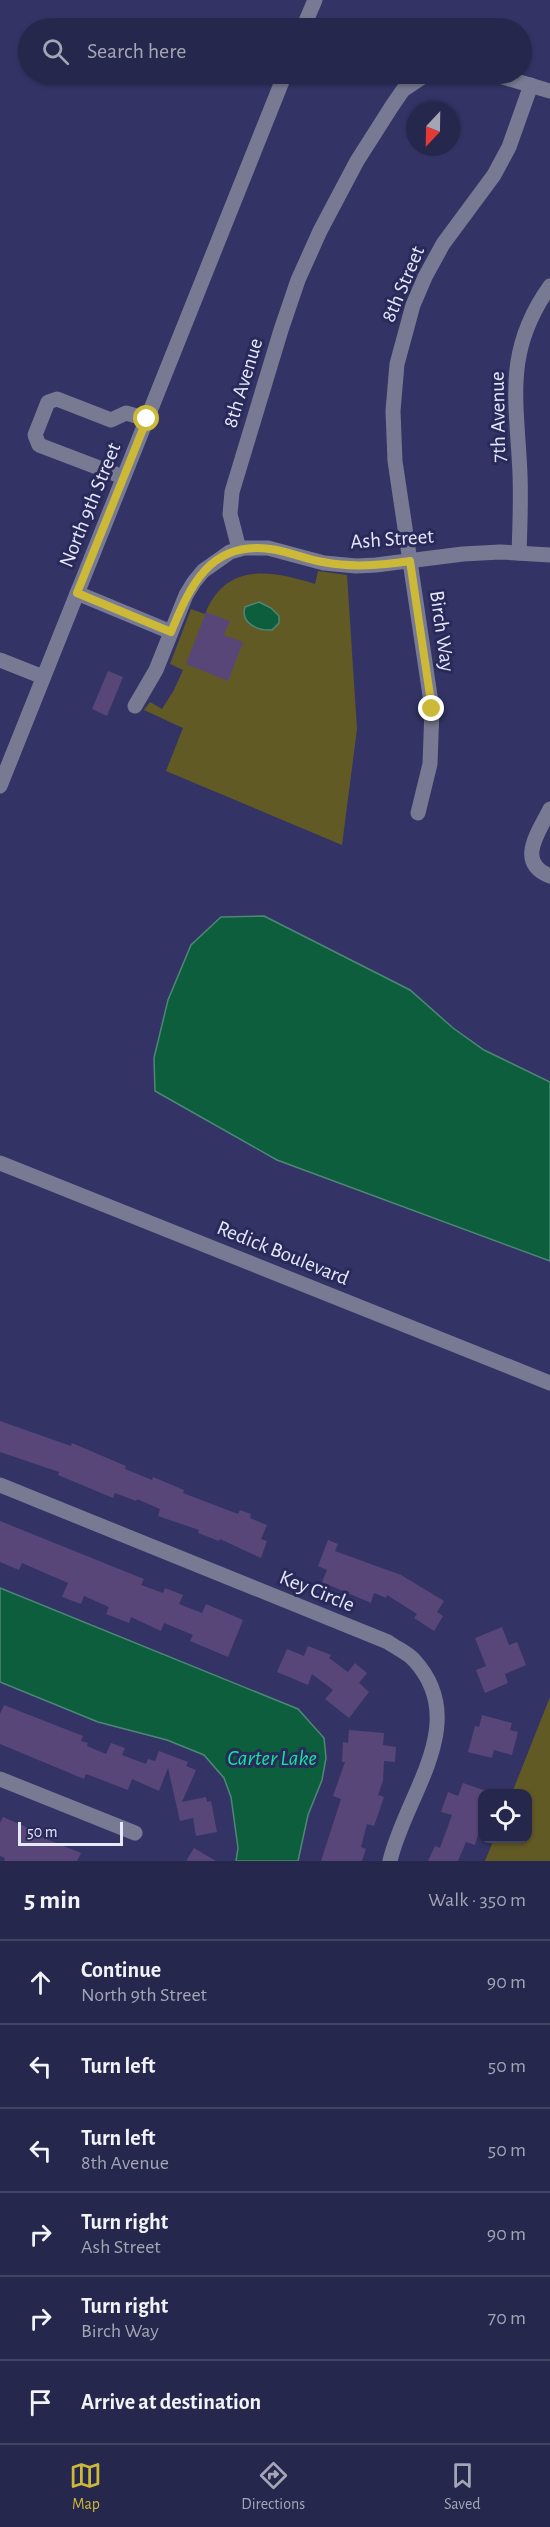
<!DOCTYPE html>
<meta charset="utf-8">
<style>
body{margin:0;font-family:"Alegreya Sans",sans-serif;background:#2e2f53;color:#f1f3f6}
.controls{position:absolute;right:18px;bottom:18px;display:grid;overflow:hidden;border-radius:12px;box-shadow:0 2px 4px #0004}
.controls button{width:54px;height:54px;display:grid;place-items:center;padding:0;border:0;border-bottom:2px solid #424464;background:#26274c;color:#f1f3f6;font:30px sans-serif}
.compass{position:absolute;left:406px;top:102px;width:54px;height:54px;border-radius:50%;background:#26274c;box-shadow:0 2px 4px #0004;rotate:202deg}
.scale{position:absolute;left:18px;bottom:15px;width:105px;box-sizing:border-box;padding-left:6px;border:3px solid #e6e8fb;border-top:0;font-size:16px;line-height:21px;white-space:nowrap;color:#e6e8fb;-webkit-text-stroke:4px #292a5a;paint-order:stroke}
.stop{position:absolute;width:18px;height:18px;margin:-14px;border:4px solid #cdb938;border-radius:50%;background:#fff}
.stop.end{background:#cdb938;border-color:#fff;box-shadow:0 2px 6px #0008}
.list{margin:0;padding:0;list-style:none}
h2{display:flex;justify-content:space-between;align-items:center;height:78px;margin:0;padding:0 24px;font-size:26px}
h2 small{font-size:20px;font-weight:400;color:#a4a5b5}
.list li{display:grid;grid-template-columns:39px 1fr auto;gap:18px;align-items:center;box-sizing:border-box;height:84px;padding:0 24px;border-top:2px solid #424464}
.list b{display:block;font-size:22px;white-space:nowrap}
.list p{margin:0;font-size:20px;white-space:nowrap;color:#a4a5b5}
.list em{font-size:20px;font-style:normal;color:#a4a5b5}
.icon{flex:none;width:33px;height:33px;fill:none;stroke:currentColor;stroke-width:2;stroke-linecap:round;stroke-linejoin:round}
.map{position:relative;flex:none;width:550px;height:1861px;overflow:hidden}
.search{position:absolute;background:#26274c;box-shadow:0 2px 4px #0004;left:18px;right:18px;top:18px;height:66px;display:flex;align-items:center;gap:15px;box-sizing:border-box;padding:0 21px;border-radius:33px;color:#a4a5b5;font-size:22px}
.sheet{height:582px;background:#26274c}
nav{display:flex;justify-content:space-around;align-items:center;box-sizing:border-box;height:84px;border-top:2px solid #424464;background:#26274c;font-size:16px;color:#a4a5b5}
nav a{display:grid;justify-items:center;gap:3px}
nav .on{color:#cdb938}
.map>svg:first-child{display:block}
</style>
<div class="map">
<svg width="550" height="1861" viewBox="0 0 550 1861">
<rect width="100%" height="100%" fill="#333465"/>
<g fill="#625a25">
<path d="M318,571L347,575L357,729L342,845L166,771L183,728L144,710L150,702L162,709L174,690L183,670L170,664L191,609L205,614C226,562 270,570 315,584Z"/>
<path d="M550,1697V1861H485L494,1839L528,1838V1794L512,1793Z"/>
</g>
<g fill="#0d5e3d" stroke="#4e8776" stroke-width="1.5">
<path d="M259,602L271,608L279,616V623L272,630C258,631 240,623 245,607Z"/>
<path d="M264,916L410,990L453,1028L484,1050L550,1082V1261L277,1160L155,1091L154,1058L168,1000L191,945L221,917Z"/>
<path d="M0,1588L298,1709L324,1738L326,1758L322,1780L308,1815L298,1861H236L238,1848L231,1797L224,1778L204,1755L167,1740L98,1722L0,1682Z"/>
</g>
<g fill="#584678">
<path d="M206,612L230,621L224,635L243,642L228,681L186,664Z"/>
<path d="M108,671L123,677L107,716L92,709Z"/>
<path d="M0,1421L71,1446L72,1443L126,1466L125,1469L152,1480L153,1477L184,1490L183,1493L238,1514L240,1510L251,1514L250,1518L267,1525L261,1539L267,1541L261,1558L220,1539L219,1541L198,1533L199,1530L158,1516L160,1509L137,1499L136,1501L115,1493L113,1498L58,1475L59,1472L0,1452Z"/>
<path d="M0,1521L144,1579L141,1585L163,1593L165,1588L183,1595L179,1604L202,1613L206,1604L243,1620L228,1657L190,1641L193,1635L164,1623L161,1631L131,1617L129,1623L106,1614L109,1607L84,1596L81,1604L62,1597L68,1583L22,1563L19,1570L0,1562Z"/>
<path d="M328,1540L338,1544L335,1551L401,1575L444,1601L437,1612L443,1616L434,1631L414,1618L417,1614L387,1595L386,1598L374,1593L371,1603L322,1582L327,1570L318,1566Z"/>
<path d="M502,1627L509,1645L517,1642L526,1665L505,1674L508,1683L485,1693L476,1670L486,1666L475,1638Z"/>
<path d="M308,1646L331,1655L329,1658L348,1672L355,1663L367,1673L359,1683L369,1692L349,1718L325,1699L333,1690L312,1674L308,1685L277,1672L287,1649L304,1656Z"/>
<path d="M4,1705L83,1736L81,1741L88,1743L87,1746L106,1754L111,1743L125,1748L122,1755L146,1764L148,1759L155,1761L159,1751L188,1762L186,1766L196,1770L182,1802L206,1797L207,1802L211,1801L217,1832L196,1836L193,1818L180,1821L168,1768L159,1791L132,1779L128,1790L86,1774L84,1779L0,1744V1714Z"/>
<path d="M482,1715L512,1723L510,1730L518,1732L512,1755L494,1750L492,1758L468,1752L475,1726L479,1727Z"/>
<path d="M349,1730L384,1733L383,1745L396,1747L395,1762L384,1761L383,1781L378,1795L384,1797L374,1826L367,1824L361,1847L366,1849L362,1861H321L341,1799L333,1796L345,1762H342L343,1742L348,1743Z"/>
<path d="M463,1783L486,1791L483,1794V1818L475,1845L466,1842L458,1861H428L435,1846L440,1848L452,1815L441,1812L448,1792L458,1796Z"/>
<path d="M3,1817L40,1833L39,1836L81,1853L77,1861H4L5,1858L0,1856V1823Z"/>
<path d="M194,1848L216,1861H186Z"/>
</g>
<g fill="none" stroke-linecap="round" stroke-linejoin="round">
<g stroke="#787a93" stroke-width="15">
<path d="M303,28L315,0"/>
<path d="M493,74L550,91"/>
<path d="M123,477L39,445L35,435L48,402L57,399L111,420L126,413L147,419"/>
<path d="M239,549L230,514L232,492L281,330L298,280L320,231L357,161L392,106L403,90L427,74"/>
<path d="M519,553C520,527 521,500 520,474C517,401 503,352 550,286"/>
<path d="M77,593L171,632"/>
<path d="M0,660L43,677"/>
<path d="M135,706L156,670L186,595L194,582L203,571L230,552L244,548H268L324,563L356,566L376,565L463,554L500,552L550,555"/>
<path d="M0,786L285,74"/>
<path d="M550,809C539,832 515,862 550,876"/>
<path d="M418,813L430,764L432,709L395,461L393,411L397,364L413,305L425,277L443,244L494,175L509,147L531,85"/>
<path d="M0,1163L550,1383"/>
<path d="M0,1485L388,1642C396,1648 408,1653 414,1660C472,1723 405,1795 390,1861"/>
<path d="M0,1779L135,1833"/>
</g>
</g>
<g fill="none" stroke-linecap="round" stroke-linejoin="round">
<path stroke="#cdb938" stroke-width="8" d="M147,419L77,593L171,632C190,586 210,541 270,549C288,551 305,559 323,562C353,568 381,565 410,561L432,709"/>
</g>
<g text-anchor="middle" dominant-baseline="central" stroke-width="6" stroke-linejoin="round" paint-order="stroke">
<g font-size="21" fill="#e6e8fb" stroke="#292a5a">
<text transform="translate(403 284) rotate(-67)">8th Street</text>
<text transform="translate(243 383) rotate(-73)">8th Avenue</text>
<text transform="translate(498 417) rotate(-91)">7th Avenue</text>
<text transform="translate(90 505) rotate(-68)">North 9th Street</text>
<text transform="translate(392 539) rotate(-4)">Ash Street</text>
<text transform="translate(442 631) rotate(82)">Birch Way</text>
<text transform="translate(283 1253) rotate(22)">Redick Boulevard</text>
<text transform="translate(317 1591) rotate(22)">Key Circle</text>
</g>
<g font-size="22" font-style="italic" fill="#12e599" stroke="#292a5a">
<text x="272" y="1758">Carter Lake</text>
</g>
</g>
</svg>
<div class="controls">
<button><svg class="icon" aria-label="locate" viewBox="0 0 24 24"><circle cx="12" cy="12" r="6"/><path d="M12 2v4M12 18v4M2 12h4M18 12h4"/></svg></button>
</div>
<svg class="compass" viewBox="-18 -18 36 36"><path d="M0-13l5 13h-10z" fill="#e53935"/><path d="M0 13l5-13h-10z" fill="#a4a5b5"/></svg>
<div class="scale">50 m</div>
<div class="stop" style="left:147px;top:419px"></div>
<div class="stop end" style="left:432px;top:709px"></div>
<div class="search"><svg class="icon" aria-label="search" viewBox="0 0 24 24"><circle cx="10" cy="10" r="6"/><path d="M15 15l6 6"/></svg>Search here</div>
</div>
<section class="sheet">
<h2>5 min<small>Walk · 350 m</small></h2>
<ul class="list">
<li><svg class="icon" aria-label="ahead" viewBox="0 0 24 24"><path d="M12 20V5M6 11l6-6 6 6"/></svg><div><b>Continue</b><p>North 9th Street</p></div><em>90 m</em></li>
<li><svg class="icon" aria-label="left" viewBox="0 0 24 24"><path d="M17 20v-9H6M10 6l-5 5 5 5"/></svg><div><b>Turn left</b></div><em>50 m</em></li>
<li><svg class="icon" aria-label="left" viewBox="0 0 24 24"><path d="M17 20v-9H6M10 6l-5 5 5 5"/></svg><div><b>Turn left</b><p>8th Avenue</p></div><em>50 m</em></li>
<li><svg class="icon" aria-label="right" viewBox="0 0 24 24"><path d="M7 20v-9h11M14 6l5 5-5 5"/></svg><div><b>Turn right</b><p>Ash Street</p></div><em>90 m</em></li>
<li><svg class="icon" aria-label="right" viewBox="0 0 24 24"><path d="M7 20v-9h11M14 6l5 5-5 5"/></svg><div><b>Turn right</b><p>Birch Way</p></div><em>70 m</em></li>
<li><svg class="icon" aria-label="arrive" viewBox="0 0 24 24"><path d="M6 21V4h12l-3 4 3 4H6"/></svg><div><b>Arrive at destination</b></div></li>
</ul>
</section>
<nav>
<a class="on"><svg class="icon" aria-label="map" viewBox="0 0 24 24"><path d="M3 6l6-2 6 2 6-2v14l-6 2-6-2-6 2zM9 4v14M15 6v14"/></svg>Map</a>
<a><svg class="icon" aria-label="directions" viewBox="0 0 24 24"><path d="M12 3l9 9-9 9-9-9zM9 14v-3h6M13 9l2 2-2 2"/></svg>Directions</a>
<a><svg class="icon" aria-label="saved" viewBox="0 0 24 24"><path d="M7 4h10v16l-5-4-5 4z"/></svg>Saved</a>
</nav>
